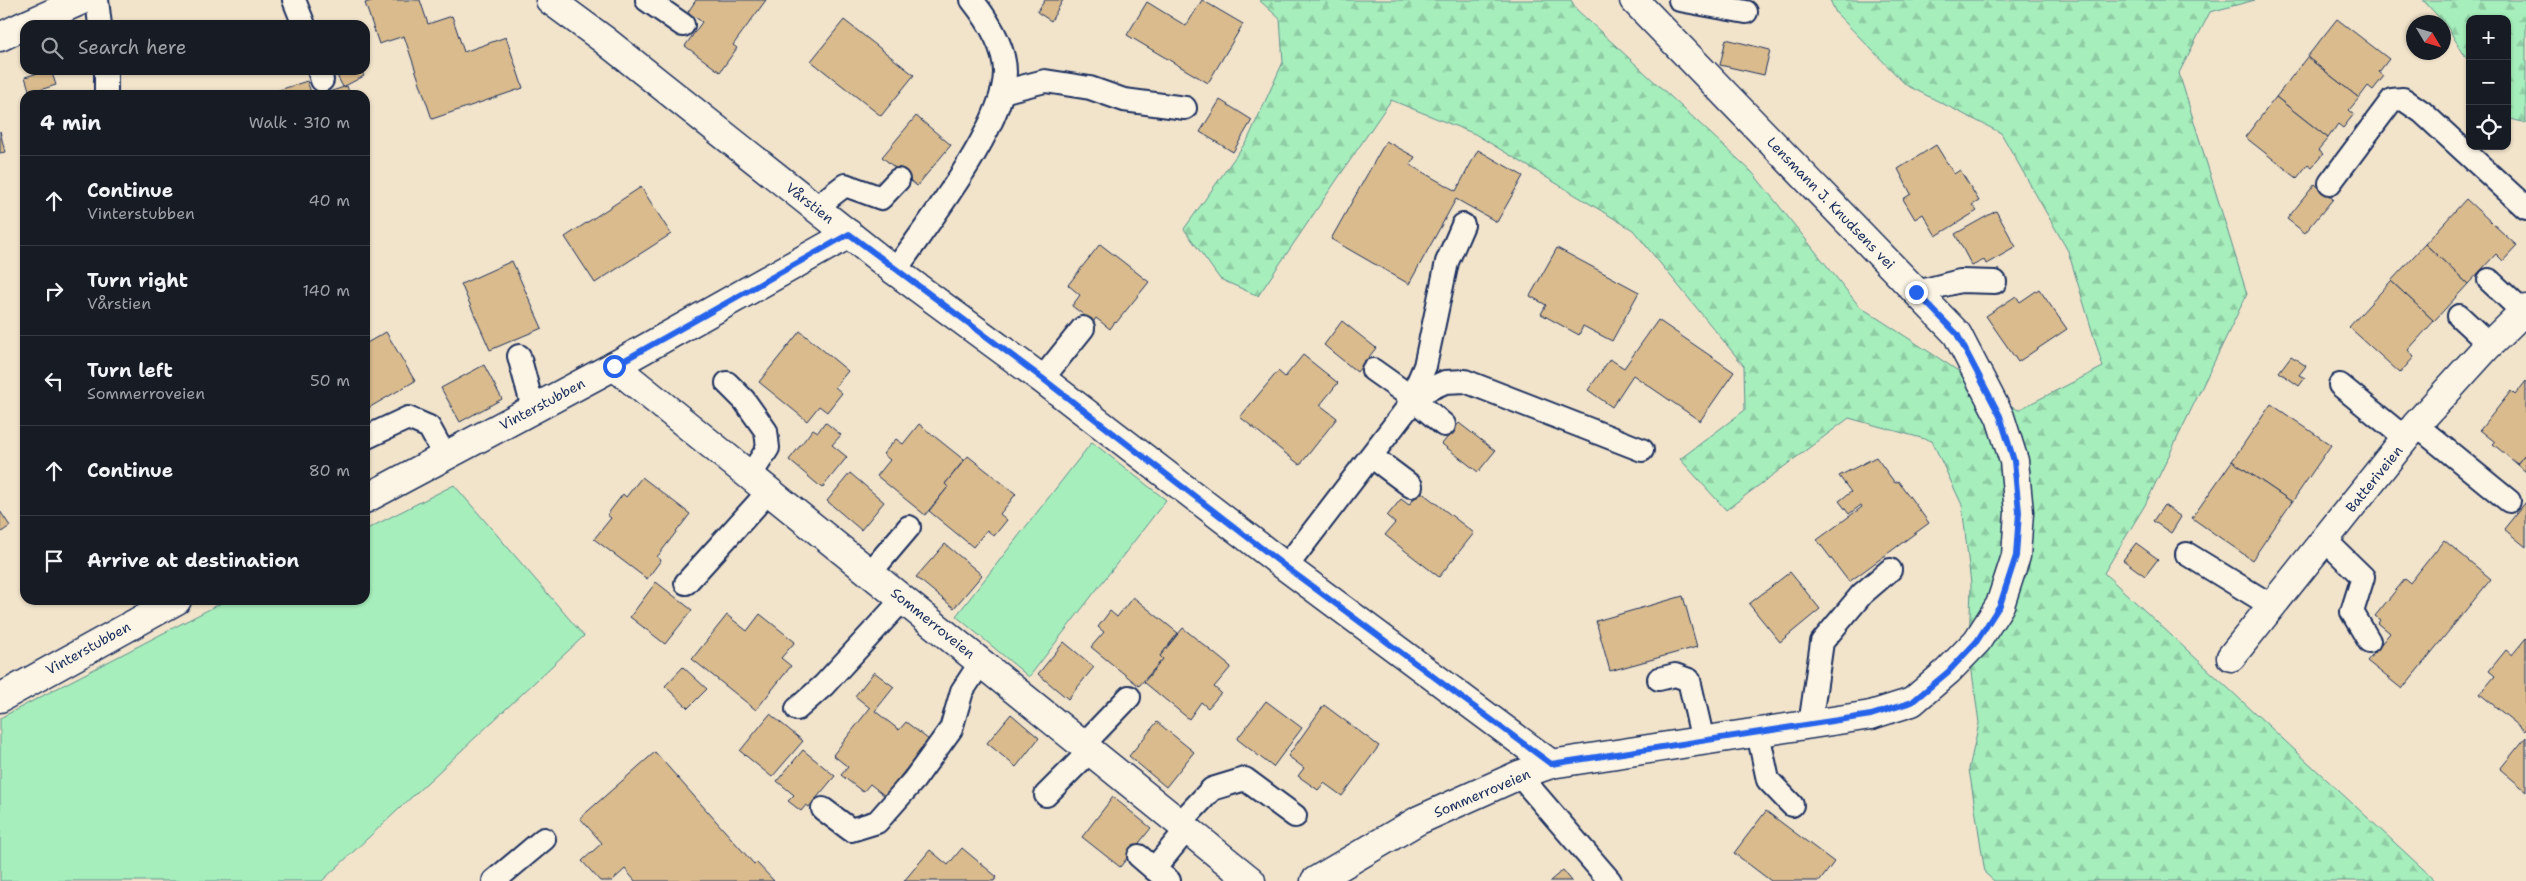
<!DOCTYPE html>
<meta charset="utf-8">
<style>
body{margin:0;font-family:"Shantell Sans",sans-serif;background:#20242c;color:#f1f3f6}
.controls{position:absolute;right:15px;top:15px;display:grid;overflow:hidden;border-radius:10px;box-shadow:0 1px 4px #0004}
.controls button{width:45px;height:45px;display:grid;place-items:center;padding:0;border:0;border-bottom:1px solid #363941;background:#171b24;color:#f1f3f6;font:25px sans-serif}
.compass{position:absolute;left:2406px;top:15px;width:45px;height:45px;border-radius:50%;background:#171b24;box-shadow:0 1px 4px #0004;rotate:128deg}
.stop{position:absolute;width:15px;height:15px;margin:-11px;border:4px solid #2563eb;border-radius:50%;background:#fff}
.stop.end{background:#2563eb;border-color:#fff;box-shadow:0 1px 5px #0008}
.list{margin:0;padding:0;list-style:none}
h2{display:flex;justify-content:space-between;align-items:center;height:65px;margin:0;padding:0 20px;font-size:21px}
h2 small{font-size:16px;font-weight:400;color:#9ea1a6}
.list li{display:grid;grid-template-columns:32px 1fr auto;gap:15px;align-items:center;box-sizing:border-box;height:90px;padding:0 20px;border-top:1px solid #363941}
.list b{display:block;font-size:19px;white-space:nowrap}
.list p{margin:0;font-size:16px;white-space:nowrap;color:#9ea1a6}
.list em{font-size:16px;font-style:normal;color:#9ea1a6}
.icon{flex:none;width:28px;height:28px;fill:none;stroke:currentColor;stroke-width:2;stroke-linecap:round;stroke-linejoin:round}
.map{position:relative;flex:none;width:2526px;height:881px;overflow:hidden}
.search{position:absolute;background:#171b24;box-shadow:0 1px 4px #0004;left:20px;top:20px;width:350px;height:55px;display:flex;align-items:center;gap:12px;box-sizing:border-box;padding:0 18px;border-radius:15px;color:#9ea1a6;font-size:19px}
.panel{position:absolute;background:#171b24;box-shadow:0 1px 4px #0004;left:20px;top:90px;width:350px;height:515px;border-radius:15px}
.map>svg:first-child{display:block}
</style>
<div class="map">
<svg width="2526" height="881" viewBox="0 0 2526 881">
<defs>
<pattern id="forest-firs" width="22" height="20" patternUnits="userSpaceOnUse" patternTransform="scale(1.25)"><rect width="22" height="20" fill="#a6eebb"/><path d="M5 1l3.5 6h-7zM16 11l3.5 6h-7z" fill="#8ecca3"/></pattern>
</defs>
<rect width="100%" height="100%" fill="#f2e4cb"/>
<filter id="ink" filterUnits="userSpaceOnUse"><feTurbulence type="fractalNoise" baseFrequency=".02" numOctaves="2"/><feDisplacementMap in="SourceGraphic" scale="10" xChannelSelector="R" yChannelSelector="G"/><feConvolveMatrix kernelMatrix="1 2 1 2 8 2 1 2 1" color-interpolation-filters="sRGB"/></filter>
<g filter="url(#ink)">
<g fill="#a6eebb" stroke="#608e8c">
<path d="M1092,442L1166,500L1029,677L956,616Z"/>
<path d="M454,485L584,636L322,881H0V718L227,600H365V530Z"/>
</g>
<g fill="url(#forest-firs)" stroke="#608e8c">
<path d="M1259,0H1571L1576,9L1752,172L1859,306L2018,410L2103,367L2068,251L2001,133L1906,85L1836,13L1830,0H2255L2210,12L2179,73L2247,294L2145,505L2104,573L2436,881H1994L1985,873L1969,769L1979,723L1969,650L1971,584L1962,505L1932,441L1849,418L1726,510L1680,459L1745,410L1744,366L1633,230L1475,134L1391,100L1258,296L1220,279L1184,229L1248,139L1283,62L1280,19Z"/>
<path d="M2423,0H2526V123L2507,118V19H2470V64L2446,25Z"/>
</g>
<g fill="#d9bb8d" stroke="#1b2f5e">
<path d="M375,0H420L428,24L452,16L464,52L506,37L523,88L432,119L404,36L379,44L365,3Z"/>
<path d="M696,0H766L733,45L737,48L720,72L685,46L702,22L688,12Z"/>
<path d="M1045,0H1063L1051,21L1037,12Z"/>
<path d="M1202,0L1243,24L1208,83L1127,35L1147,2L1186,26Z"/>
<path d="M2337,19L2389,59L2379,72L2384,76L2373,90L2368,86L2359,98L2307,57Z"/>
<path d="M844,20L914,75L881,116L811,61Z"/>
<path d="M1726,39L1770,50L1764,75L1720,65Z"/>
<path d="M2307,57L2359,98L2349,110L2354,114L2343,128L2338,124L2328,138L2276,97Z"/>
<path d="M48,70H51L56,85L30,93L25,77Z"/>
<path d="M334,70H361L364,76L343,87Z"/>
<path d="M307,81L312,95H264Z"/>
<path d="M347,86L350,95H320Z"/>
<path d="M2276,97L2328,138L2318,150L2323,154L2312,167L2308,164L2297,178L2245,137Z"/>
<path d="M1220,100L1252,120L1233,152L1200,132Z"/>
<path d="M916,116L951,145L917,186L882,157Z"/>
<path d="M0,131L5,152L0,153Z"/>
<path d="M1386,141L1415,157L1410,165L1456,191L1478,150L1523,176L1497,222L1456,199L1409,284L1331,239Z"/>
<path d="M1936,145L1954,174L1960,170L1979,201L1972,205L1977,211L1936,236L1923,214L1915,219L1903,199L1911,194L1898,169Z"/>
<path d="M2315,184L2333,199L2305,233L2287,219Z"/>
<path d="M641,187L671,234L595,283L565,237Z"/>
<path d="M2466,199L2517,246L2503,261L2496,254L2468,284L2425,244Z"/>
<path d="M1996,211L2016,247L1986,264L1984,260L1972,266L1955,234Z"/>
<path d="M1100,244L1149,282L1116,323L1115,322L1110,329L1096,318L1093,322L1072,306L1080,295L1068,285Z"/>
<path d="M2425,244L2468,284L2434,321L2391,281Z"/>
<path d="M1557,248L1639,292L1612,341L1583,326L1579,335L1541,314L1546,305L1530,296Z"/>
<path d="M512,261L542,328L490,350L461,284Z"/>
<path d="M2391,281L2434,321L2408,350L2414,357L2400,373L2349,327Z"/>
<path d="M2039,289L2067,329L2018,362L1986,316L2016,296L2020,302Z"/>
<path d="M1658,320L1734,372L1700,421L1633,375L1612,407L1588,390L1610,359L1624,368Z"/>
<path d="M1342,321L1376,348L1357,372L1324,345Z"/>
<path d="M800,331L848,371L835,387L842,393L827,412L819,406L807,421L759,382Z"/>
<path d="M386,332L415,381L365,410V344Z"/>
<path d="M1303,355L1338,383L1320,405L1337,418L1300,465L1240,417L1278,371L1285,377Z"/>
<path d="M2291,356L2306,366L2299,375L2305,378L2299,386L2279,372Z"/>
<path d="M484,365L502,399L460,422L441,388Z"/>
<path d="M2526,381V453L2517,464L2493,444L2495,442L2480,430L2511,391L2515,395Z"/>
<path d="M2271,404L2331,445L2292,502L2232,461Z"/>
<path d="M825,422L841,435L832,445L847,457L822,488L789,460L813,429L818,432Z"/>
<path d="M1459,423L1495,451L1478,472L1442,444Z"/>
<path d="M919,424L964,460L945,484L948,487L925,515L877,476L890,460L883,454L896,439L903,444Z"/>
<path d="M2526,453V472L2517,464Z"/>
<path d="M968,456L1016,494L1000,514L1007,520L994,536L987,530L973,547L929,511L948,487L945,484Z"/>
<path d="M1876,457L1895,483L1898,481L1929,523L1849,582L1817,540L1862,507L1861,505L1849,514L1839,501L1851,492L1839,476Z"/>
<path d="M2232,461L2292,502L2252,560L2192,518Z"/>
<path d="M850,473L884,502L861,530L827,501Z"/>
<path d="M642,477L690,514L657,557L661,560L647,579L594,539L611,518L607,515L623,494L626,497Z"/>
<path d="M1420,491L1474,533L1439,577L1385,535L1395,523L1387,516L1401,499L1409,505Z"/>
<path d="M2526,502V547L2504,529Z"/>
<path d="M2164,505L2181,517L2171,533L2153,521Z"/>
<path d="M0,511L10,526L0,533Z"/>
<path d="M2444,540L2491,579L2402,689L2367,661L2390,633L2378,623L2380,620L2375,616L2405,579L2410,583Z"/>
<path d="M2136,543L2158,559L2145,576L2123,560Z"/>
<path d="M945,544L982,575L954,608L916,577Z"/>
<path d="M1790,572L1820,609L1780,642L1749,604Z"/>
<path d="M656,582L692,610L665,644L630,617Z"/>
<path d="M1683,596L1697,647L1610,671L1596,621Z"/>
<path d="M1133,597L1178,633L1160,656L1163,659L1139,686L1091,647L1104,632L1098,627L1110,611L1117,617Z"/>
<path d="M760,614L795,642L781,658L791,666L756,710L692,659L727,615L747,631Z"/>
<path d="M1183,628L1231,667L1214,687L1221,693L1208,708L1201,702L1189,719L1144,682L1163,659L1160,656Z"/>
<path d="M2526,638V729L2525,731L2480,694L2495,676L2489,671L2506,650L2512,655Z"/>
<path d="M1064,642L1094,667L1068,699L1038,674Z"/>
<path d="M683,667L707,689L688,708L665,686Z"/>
<path d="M874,672L894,687L875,711L899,730L906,722L929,740L885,796L870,784L863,792L841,775L848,767L833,755L870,708L855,696Z"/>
<path d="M1266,701L1302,728L1273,767L1237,739Z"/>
<path d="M1324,705L1379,746L1342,796L1324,783L1318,790L1298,776L1304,768L1288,756Z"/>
<path d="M770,714L803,741L772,777L740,751Z"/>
<path d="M1011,714L1039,738L1016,767L987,743Z"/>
<path d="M1157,722L1194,752L1166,787L1129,756Z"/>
<path d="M2526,737V791L2500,769Z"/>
<path d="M803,750L835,776L809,807L806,805L801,811L788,801L794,795L777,781Z"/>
<path d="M655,752L754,864L756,862L774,881H635L625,869L612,881H600L582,861L602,843L580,818Z"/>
<path d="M1113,797L1151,828L1120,867L1082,837Z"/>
<path d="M1766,811L1834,862L1820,881H1771L1734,853Z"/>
<path d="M962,848L997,877L994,881H904L930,850L948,865Z"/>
<path d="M1563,870L1572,881H1550Z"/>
</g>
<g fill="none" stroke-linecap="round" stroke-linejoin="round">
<g stroke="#1b2f5e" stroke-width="26">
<g id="lane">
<path d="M97,0L100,25"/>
<path d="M294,0L304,25"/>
<path d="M647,0L683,25"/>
<path d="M1680,0L1746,12"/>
<path d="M106,70V95"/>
<path d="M319,70L322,80"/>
<path d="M1002,92L1045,81L1090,88L1124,100L1185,108"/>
<path d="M2330,183L2392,100L2403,99L2422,112L2526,208"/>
<path d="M815,208L845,185L881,198L898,180"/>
<path d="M895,271C926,225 1005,126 1005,72C1005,46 987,19 972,0"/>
<path d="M2489,280L2523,312"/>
<path d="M1917,292L1960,281L1995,282"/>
<path d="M2459,316L2490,345"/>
<path d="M519,356L533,408"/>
<path d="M1373,370L1411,397L1444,425"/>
<path d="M1042,379L1083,328"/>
<path d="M727,383L744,400L766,431L768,448L750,476"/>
<path d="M2340,385L2406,439"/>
<path d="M1411,397L1445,382L1465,381L1642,450"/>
<path d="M2416,425L2509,501"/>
<path d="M365,438L408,418L429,427L445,456"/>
<path d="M1371,456L1411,486"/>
<path d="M2325,540L2363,577L2352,612L2369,641"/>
<path d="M2187,554L2272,606"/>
<path d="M1286,567L1406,410L1425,366L1447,262L1463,225"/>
<path d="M870,573L909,527"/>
<path d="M686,583L769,491"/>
<path d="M1659,679L1675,675L1689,680L1703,741"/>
<path d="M797,709L824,685L903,599"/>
<path d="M1810,725L1822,642L1862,594L1890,570"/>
<path d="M1758,733L1768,780L1792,805"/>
<path d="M1083,745L1129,697"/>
<path d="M1519,775L1610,881"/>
<path d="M1046,795L1090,751"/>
<path d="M823,809L851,830L877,822L914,780L951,729L962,691L981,662"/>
<path d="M1180,823L1212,789L1245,779L1295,816"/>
<path d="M1139,856L1154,869"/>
<path d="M494,881L544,839"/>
<path d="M1169,881L1154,869L1187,829"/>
</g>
</g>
<g stroke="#1b2f5e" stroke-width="31">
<g id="street">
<path d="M550,0L603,39L895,271L1042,379L1286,567L1551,764"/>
<path d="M1634,0L1957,334L2000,417L2014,461L2019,512L2016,556L2000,605L1977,641L1948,671L1912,702L1871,715"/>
<path d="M26,25L82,0"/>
<path d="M0,37L25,25"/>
<path d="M614,366L1251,881"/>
<path d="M365,499L614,366L849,234"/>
<path d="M2231,657L2416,425L2485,349L2526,309"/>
<path d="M0,698L177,600"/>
</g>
</g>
<g stroke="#1b2f5e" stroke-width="31">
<path id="secondary" d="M1315,881L1419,820L1519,775L1551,764L1871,715"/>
</g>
<use href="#lane" stroke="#fcf5e5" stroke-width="22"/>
<use href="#street" stroke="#fcf5e5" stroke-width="28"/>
<use href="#secondary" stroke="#fcf5e5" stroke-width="28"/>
</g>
</g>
<g fill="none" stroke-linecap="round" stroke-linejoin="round" filter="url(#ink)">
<path stroke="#2563eb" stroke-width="6" d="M614,366L849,234L1042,378L1286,567L1551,764L1871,715L1912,702L1948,672L1977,641L2000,605L2016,556L2019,512L2014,461L2000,416L1957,334L1916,292"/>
</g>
<g text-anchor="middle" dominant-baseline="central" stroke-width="4" stroke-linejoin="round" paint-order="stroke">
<g font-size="14" fill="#1b2f5e" stroke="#fcf5e5">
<text transform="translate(810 203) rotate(38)">Vårstien</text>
<text transform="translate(1831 203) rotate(46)">Lensmann J. Knudsens vei</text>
<text transform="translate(542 404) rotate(-28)">Vinterstubben</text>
<text transform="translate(2374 479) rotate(-51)">Batteriveien</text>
<text transform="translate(933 623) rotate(39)">Sommerroveien</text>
<text transform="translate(88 648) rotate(-29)">Vinterstubben</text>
<text transform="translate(1482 793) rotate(-23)">Sommerroveien</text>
</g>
</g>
</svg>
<div class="controls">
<button>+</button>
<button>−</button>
<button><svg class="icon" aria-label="locate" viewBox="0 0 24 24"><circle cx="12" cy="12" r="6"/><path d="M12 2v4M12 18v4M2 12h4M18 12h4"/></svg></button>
</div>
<svg class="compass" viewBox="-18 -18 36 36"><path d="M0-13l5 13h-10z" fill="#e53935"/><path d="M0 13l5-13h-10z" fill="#9ea1a6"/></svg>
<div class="stop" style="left:614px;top:366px"></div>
<div class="stop end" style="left:1916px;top:292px"></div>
<div class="search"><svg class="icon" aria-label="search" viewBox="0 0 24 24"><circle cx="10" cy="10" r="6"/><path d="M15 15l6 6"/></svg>Search here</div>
<section class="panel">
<h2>4 min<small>Walk · 310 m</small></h2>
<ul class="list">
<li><svg class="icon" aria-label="ahead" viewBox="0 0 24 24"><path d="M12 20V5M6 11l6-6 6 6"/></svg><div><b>Continue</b><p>Vinterstubben</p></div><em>40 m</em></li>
<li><svg class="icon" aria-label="right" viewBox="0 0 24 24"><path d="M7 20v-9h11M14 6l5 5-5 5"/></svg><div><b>Turn right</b><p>Vårstien</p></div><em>140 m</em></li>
<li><svg class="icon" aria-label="left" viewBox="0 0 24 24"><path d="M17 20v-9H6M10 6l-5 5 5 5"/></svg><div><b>Turn left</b><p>Sommerroveien</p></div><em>50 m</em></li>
<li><svg class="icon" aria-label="ahead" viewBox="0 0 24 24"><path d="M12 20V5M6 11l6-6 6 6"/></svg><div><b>Continue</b></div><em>80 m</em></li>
<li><svg class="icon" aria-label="arrive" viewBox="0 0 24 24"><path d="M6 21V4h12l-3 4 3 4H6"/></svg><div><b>Arrive at destination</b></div></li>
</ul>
</section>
</div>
